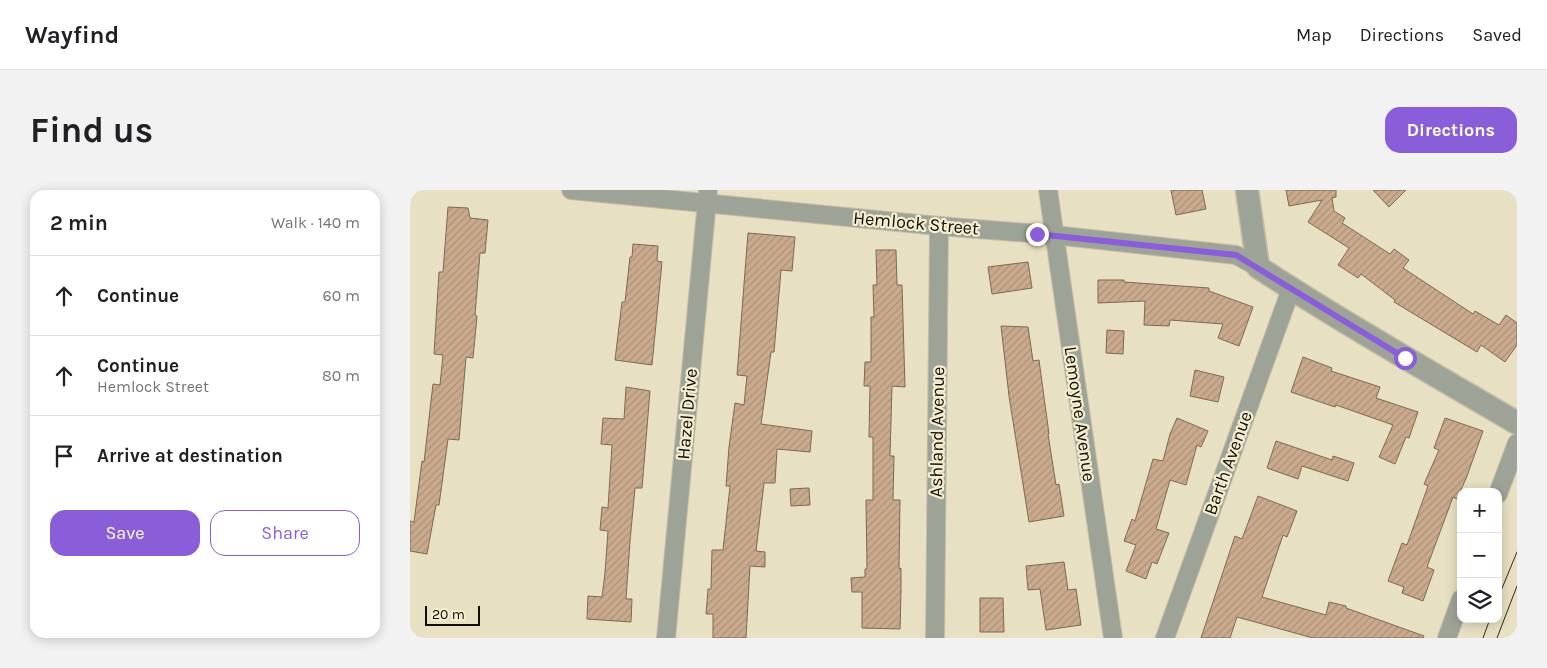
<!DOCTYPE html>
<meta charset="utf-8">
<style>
body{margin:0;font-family:Karla,sans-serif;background:#f2f2f2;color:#202124}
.controls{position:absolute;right:15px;bottom:15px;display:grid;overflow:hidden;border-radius:10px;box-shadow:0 2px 12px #0003}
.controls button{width:45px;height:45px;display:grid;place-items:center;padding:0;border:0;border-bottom:1px solid #e0e0e0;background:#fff;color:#202124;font:25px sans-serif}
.scale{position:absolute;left:15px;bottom:12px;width:55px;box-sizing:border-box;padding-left:5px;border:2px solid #110e05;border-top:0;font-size:14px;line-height:18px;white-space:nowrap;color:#110e05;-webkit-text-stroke:4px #f5edd0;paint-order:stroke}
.stop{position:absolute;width:15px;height:15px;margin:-11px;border:4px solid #895ed8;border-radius:50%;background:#fff}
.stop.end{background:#895ed8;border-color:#fff;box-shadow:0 1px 5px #0008}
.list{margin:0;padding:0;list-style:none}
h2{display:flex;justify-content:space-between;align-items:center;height:65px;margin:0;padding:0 20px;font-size:21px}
h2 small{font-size:16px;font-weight:400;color:#757577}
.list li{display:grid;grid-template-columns:32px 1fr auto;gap:15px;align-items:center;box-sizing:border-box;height:80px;padding:0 20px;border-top:1px solid #e0e0e0}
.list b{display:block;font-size:19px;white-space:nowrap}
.list p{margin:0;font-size:16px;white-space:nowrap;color:#757577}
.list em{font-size:16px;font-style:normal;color:#757577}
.actions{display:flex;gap:10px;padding:15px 20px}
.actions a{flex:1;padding:11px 0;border:1px solid #895ed8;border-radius:15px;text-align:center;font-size:18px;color:#895ed8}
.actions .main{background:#895ed8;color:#fff}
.icon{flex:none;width:28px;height:28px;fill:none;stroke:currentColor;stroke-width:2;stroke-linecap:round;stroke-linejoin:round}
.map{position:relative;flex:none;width:1107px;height:448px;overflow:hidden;border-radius:15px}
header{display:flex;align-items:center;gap:30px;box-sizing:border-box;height:70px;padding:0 25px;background:#fff;border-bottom:1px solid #e0e0e0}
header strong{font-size:24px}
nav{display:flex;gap:28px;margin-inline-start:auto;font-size:18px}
.intro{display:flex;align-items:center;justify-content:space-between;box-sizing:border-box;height:120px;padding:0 30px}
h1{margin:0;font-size:35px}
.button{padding:12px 22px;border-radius:15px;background:#895ed8;color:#fff;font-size:18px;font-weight:700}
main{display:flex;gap:30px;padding:0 30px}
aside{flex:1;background:#fff;border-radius:15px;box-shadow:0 2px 12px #0003}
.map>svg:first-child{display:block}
</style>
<header>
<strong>Wayfind</strong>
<nav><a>Map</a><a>Directions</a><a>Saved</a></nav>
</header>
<div class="intro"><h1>Find us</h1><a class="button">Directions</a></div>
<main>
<aside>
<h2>2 min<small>Walk · 140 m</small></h2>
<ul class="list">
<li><svg class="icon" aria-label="ahead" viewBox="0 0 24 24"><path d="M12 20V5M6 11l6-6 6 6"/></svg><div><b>Continue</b></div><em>60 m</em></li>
<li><svg class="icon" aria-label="ahead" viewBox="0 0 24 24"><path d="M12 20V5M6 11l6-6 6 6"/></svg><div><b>Continue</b><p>Hemlock Street</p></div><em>80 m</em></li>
<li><svg class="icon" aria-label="arrive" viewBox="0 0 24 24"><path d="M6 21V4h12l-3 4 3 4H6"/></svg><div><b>Arrive at destination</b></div></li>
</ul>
<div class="actions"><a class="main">Save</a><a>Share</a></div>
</aside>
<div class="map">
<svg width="1107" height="448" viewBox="0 0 1107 448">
<defs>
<pattern id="building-hatch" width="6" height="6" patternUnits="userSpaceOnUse" patternTransform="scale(1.25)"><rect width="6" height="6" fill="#caaa8d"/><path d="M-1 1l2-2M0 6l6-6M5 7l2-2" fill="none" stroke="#ac9178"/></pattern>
</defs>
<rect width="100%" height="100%" fill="#e7e0c3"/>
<g fill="url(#building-hatch)" stroke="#7d6855">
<path d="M761,0H792L796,19L766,25Z"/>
<path d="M876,0H926V7L922,8L924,21L935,28L932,33L980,64L984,59L999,70L993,78L1063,124L1065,121L1089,135L1096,125L1107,133V155L1095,172L1071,155L1067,162L984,112L985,110L951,84L948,88L928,75L939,58L898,32L912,10L879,16Z"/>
<path d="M963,0H996L979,17Z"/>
<path d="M38,17L58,18L60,28L78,30L75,63H70L65,125L67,126L63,168L56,167L49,250L38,249L29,315H26L17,364L0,361V331L4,332L12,271L14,272L23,194L30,195L33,165L24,164L29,82H33Z"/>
<path d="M338,43L385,47L382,81L371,80L364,162H361L351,234L402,241L400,262L367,259L365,293H354L346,361L355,362V377L340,376L336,448H303V424H296L298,399H301L302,360H313L320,296H316L319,257L325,213L334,215L337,186L327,185Z"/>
<path d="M223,54L248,56L247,71L252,72L242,175L205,170L212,112H215L220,67H222Z"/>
<path d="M466,60H486L487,95H492L495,197L482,196L480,266H484L483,310H490L489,379L491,378V401L490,439L452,438V402H442L441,388L455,387V379H457L456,310H463V247H459L460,196H454L455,172H461V127H464L463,95H467Z"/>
<path d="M618,72L622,98L582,104L578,77Z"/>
<path d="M688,90H714V92L799,98V101L843,117L829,156L808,148L813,134L760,130L759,136L734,135L735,111L688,113Z"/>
<path d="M591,136L618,137L623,171L629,170L639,244H638L646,295L649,294L654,326L619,332L599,206Z"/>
<path d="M697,140L714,141L713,164L696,163Z"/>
<path d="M893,167L922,178L921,181L970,197L966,208L1008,222L999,248L996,247L985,274L969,267L983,235L926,215L925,217L881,202Z"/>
<path d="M785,180L814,187L808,212L780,206Z"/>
<path d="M216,197L240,201L232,298H225L220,351L216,409H222L221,432L177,429L178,406L192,407L195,383L198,341L190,340L192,317L198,318L202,255L191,254L193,228L214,229Z"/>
<path d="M767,228L798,241L791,257L787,255L776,295L760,290L746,339L759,343L747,374L742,372L736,389L716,381L726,355L714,351L722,329L725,331L743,269L753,271L760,244Z"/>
<path d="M1035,228L1073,241L1057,286L1047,309L1043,307L1017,377L1024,380L1013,411L992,403L994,397L978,391L992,353L997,355L1018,296L1014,294L1029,260L1024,258Z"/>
<path d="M866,251L922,270L923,266L944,273L938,291L892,276L888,289L857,278Z"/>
<path d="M399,298L400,315L381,316L380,299Z"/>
<path d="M848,306L887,321L877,347L873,345L852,407L916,425L919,412L936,416V418L1014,446L1013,448H903L827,427L820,448H791L825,346L832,349Z"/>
<path d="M654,372L658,400L666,399L671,435L636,440L630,399L618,400L616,376Z"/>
<path d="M570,408H593L594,442H570Z"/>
</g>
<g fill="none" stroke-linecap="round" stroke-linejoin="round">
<g stroke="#c5bea5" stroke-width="20">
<g id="minor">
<path d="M161,0L529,36L644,45L826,65L848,77"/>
<path d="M638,0L703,448"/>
<path d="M1088,304L1107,253"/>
<path d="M256,448L298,0"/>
<path d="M525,448L529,36"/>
<path d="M755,448L881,99"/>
<path d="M1037,448L1051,409"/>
</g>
</g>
<g stroke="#c5bea5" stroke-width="25">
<path id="tertiary" d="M837,0L848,77C932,132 1020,182 1107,233"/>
</g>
<use href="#minor" stroke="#9ea398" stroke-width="18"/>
<use href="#tertiary" stroke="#9ea398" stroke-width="22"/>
<g stroke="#302c21" stroke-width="1">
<path d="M1088,408L1107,362"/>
<path d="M1073,448L1080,429"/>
<path d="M1087,448L1107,396"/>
</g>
</g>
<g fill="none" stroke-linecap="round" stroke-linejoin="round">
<path stroke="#895ed8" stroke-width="6" d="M627,44L826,65L995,168"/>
</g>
<g text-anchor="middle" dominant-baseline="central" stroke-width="4.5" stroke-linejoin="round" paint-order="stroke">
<g font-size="18" fill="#110e05" stroke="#f5edd0">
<text transform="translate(506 33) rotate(5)">Hemlock Street</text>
<text transform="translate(277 224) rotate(-85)">Hazel Drive</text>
<text transform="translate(670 224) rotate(82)">Lemoyne Avenue</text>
<text transform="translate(527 242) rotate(-89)">Ashland Avenue</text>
<text transform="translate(818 273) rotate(-70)">Barth Avenue</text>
</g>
</g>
</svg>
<div class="controls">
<button>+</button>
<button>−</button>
<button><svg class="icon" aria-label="layers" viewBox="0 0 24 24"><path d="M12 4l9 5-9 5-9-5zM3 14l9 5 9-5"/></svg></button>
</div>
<div class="scale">20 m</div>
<div class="stop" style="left:995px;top:168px"></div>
<div class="stop end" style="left:627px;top:44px"></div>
</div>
</main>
